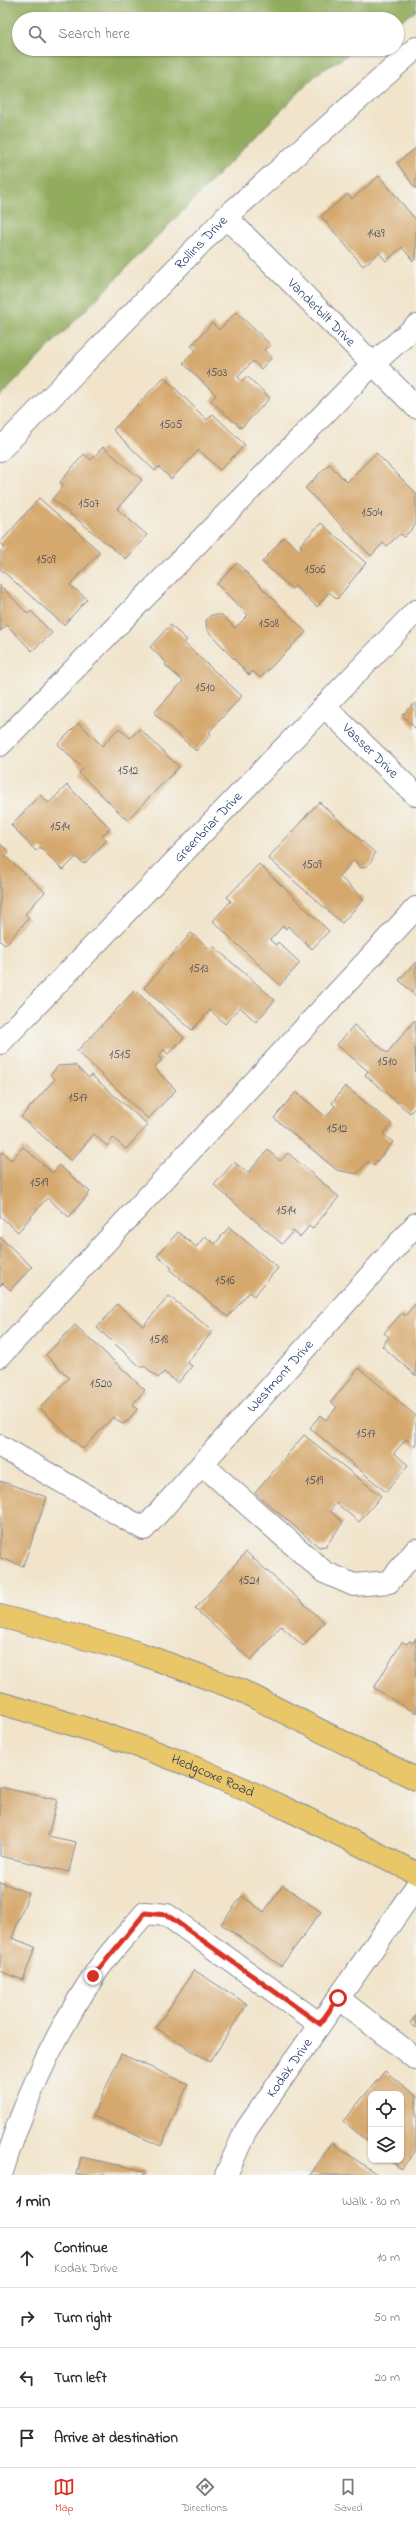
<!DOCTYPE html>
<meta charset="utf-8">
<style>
body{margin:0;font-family:"Indie Flower",sans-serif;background:#f7f7f7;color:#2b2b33}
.controls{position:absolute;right:12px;bottom:12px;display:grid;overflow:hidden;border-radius:8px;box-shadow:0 1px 3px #0004}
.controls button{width:36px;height:36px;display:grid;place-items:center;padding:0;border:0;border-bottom:1px solid #e1e1e2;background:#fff;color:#2b2b33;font:20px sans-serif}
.stop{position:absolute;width:12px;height:12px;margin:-9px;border:3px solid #d93025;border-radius:50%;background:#fff}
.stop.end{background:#d93025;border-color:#fff;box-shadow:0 1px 4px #0008}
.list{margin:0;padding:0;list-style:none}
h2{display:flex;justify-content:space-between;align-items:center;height:52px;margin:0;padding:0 16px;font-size:17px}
h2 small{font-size:13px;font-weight:400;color:#7c7c81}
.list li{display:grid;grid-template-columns:26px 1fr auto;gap:12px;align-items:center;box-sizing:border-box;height:60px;padding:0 16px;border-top:1px solid #e1e1e2}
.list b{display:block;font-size:15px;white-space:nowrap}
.list p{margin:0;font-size:13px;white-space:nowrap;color:#7c7c81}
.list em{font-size:13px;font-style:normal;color:#7c7c81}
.icon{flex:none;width:22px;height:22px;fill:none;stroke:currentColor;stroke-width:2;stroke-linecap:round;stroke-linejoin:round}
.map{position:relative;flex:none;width:416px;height:2175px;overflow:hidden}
.search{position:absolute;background:#fff;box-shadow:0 1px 3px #0004;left:12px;right:12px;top:12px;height:44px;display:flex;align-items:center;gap:10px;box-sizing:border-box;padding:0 14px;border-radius:22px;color:#7c7c81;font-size:15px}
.sheet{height:292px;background:#fff}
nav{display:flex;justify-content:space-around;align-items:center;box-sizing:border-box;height:56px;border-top:1px solid #e1e1e2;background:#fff;font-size:11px;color:#7c7c81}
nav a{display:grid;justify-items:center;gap:2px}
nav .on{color:#d93025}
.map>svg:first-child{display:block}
</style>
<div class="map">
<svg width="416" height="2175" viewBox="0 0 416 2175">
<rect width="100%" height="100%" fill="#f6f6f2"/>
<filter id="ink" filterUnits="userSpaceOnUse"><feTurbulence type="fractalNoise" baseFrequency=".025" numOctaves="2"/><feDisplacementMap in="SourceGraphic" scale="8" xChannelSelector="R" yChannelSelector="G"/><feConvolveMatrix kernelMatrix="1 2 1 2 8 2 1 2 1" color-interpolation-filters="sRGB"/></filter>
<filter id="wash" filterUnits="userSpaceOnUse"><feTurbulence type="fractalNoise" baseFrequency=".012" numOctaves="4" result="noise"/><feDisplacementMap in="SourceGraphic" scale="16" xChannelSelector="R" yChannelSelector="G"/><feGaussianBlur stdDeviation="0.9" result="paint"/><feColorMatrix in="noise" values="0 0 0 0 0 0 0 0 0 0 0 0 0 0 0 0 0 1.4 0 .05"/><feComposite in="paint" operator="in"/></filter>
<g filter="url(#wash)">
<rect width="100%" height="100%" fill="#f1e4cb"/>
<path fill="#92ac5d" stroke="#566e5e" d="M0,0H416V11L397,23V19H19V49H357L317,74L0,397Z"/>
<g id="blocks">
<g fill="#d5a86d">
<path d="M416,148V189L397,163Z"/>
<path d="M379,176L416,220V259L413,261L402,247L386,261L379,253L363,266L321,216L348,194L352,199Z"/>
<path d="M236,312L270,344L264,350L272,357L261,369L253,361L238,377L242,381L247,376L270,398L241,428L211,401L216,395L183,363L196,350L191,346L212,323L219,330Z"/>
<path d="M164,377L207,420L213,414L245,445L220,470L199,450L171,479L159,467L155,471L113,430Z"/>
<path d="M103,447L142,480L117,509L147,535L126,559L52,499L64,485L60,482L84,454L91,460Z"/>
<path d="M376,453L416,493V525L404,537L400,534L387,546L383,543L371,556L305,488L329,464L347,482Z"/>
<path d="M39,498L100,552L70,585L87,599L64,625L0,569V552L5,547L0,543Z"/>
<path d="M321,523L366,563L337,599L329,592L317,607L295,586L292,589L262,562L284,537L299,550L302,547L300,545Z"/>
<path d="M237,563L306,632L260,678L253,671L249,675L207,630L206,620L211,615H222L235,628L248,615L217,584Z"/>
<path d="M0,585L28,614L31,611L52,633L32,651L7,625L0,631Z"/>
<path d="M170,625L187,640L184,643L242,696L209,732L211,734L196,751L154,713L183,681L165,665L167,663L150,647Z"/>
<path d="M416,702V729L402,715Z"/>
<path d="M79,723L102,746L119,728L130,738L140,729L179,767L127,820L79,773L83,769L58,744Z"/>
<path d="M67,785L110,828L102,836L107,840L84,864L76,857L63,870L40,847L36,851L11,825L40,795L49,803Z"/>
<path d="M319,802L375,853L371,862L365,867L361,868L354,860L339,876L364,899L342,923L268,858Z"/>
<path d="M0,844L9,852L5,856L45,892L25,914L29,918L5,945L0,941Z"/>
<path d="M259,864L329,931L312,949L288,926L286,929L283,926L270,940L276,945L278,942L300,963L280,985L213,921L231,901L227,897Z"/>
<path d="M191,933L210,949L213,946L275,1000L256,1022L240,1007L225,1024L210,1010L192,1030L144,988Z"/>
<path d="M416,962V996L399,980Z"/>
<path d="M135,990L184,1038L168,1054L164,1050L158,1056L162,1060L154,1068L176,1090L148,1119L77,1051Z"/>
<path d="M415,1020L416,1107L410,1113L365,1075L368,1071L337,1045L354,1025L387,1053Z"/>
<path d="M75,1065L89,1078L91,1075L148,1125L126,1149L113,1138L107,1146L94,1134L71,1161L21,1117L55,1079L50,1075L58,1066Z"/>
<path d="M345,1086L392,1124L383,1134L393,1142L373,1166L368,1161L357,1174L337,1170L274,1118L296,1092L326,1117L335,1106L332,1103Z"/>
<path d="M23,1147L53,1173L59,1165L90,1192L69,1217L47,1198L18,1232L0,1216V1155L2,1152L11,1160Z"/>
<path d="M268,1150L280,1161L288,1153L339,1197L312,1229L309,1226L300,1237L293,1231L282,1244L214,1185L234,1162L248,1173Z"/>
<path d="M229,1227L278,1268L254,1296L249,1292L228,1317L170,1270L172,1268L157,1256L178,1232L196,1247L205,1236L215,1244Z"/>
<path d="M0,1237L32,1267L10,1290L3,1283L0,1286Z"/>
<path d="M169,1296L213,1331L187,1362L192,1366L178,1383L164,1372L158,1378L144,1366L142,1368L97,1328L117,1304L143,1326Z"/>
<path d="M416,1303V1376L382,1346L389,1337L384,1333L402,1313L405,1316Z"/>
<path d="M75,1325L145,1390L132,1405L137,1409L128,1421L122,1424L113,1417L83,1449L40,1408L69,1378L46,1355Z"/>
<path d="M359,1368L416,1416V1447L406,1439L394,1453L408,1465L386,1492L310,1428L320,1415L326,1420L337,1407L331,1402Z"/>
<path d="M304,1435L381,1496L359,1522L336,1503L330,1511L343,1522L326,1546L319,1547L255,1493Z"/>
<path d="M0,1481L47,1497L23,1566L0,1558Z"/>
<path d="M246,1552L324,1622L303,1646L281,1626L251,1660L195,1609Z"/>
<path d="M416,1638V1713L374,1688L402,1642L407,1644L409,1641L413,1643Z"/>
<path d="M0,1787L57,1800L48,1836L76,1842L69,1872L0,1856Z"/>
<path d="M0,1882L29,1893L12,1938L35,1947L23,1980L0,1971Z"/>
<path d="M283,1885L321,1912L281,1966L221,1924L242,1896L264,1912Z"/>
<path d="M194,1970L247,2004L210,2062L156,2028Z"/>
<path d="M416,2015V2028L410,2023Z"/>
<path d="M121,2054L188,2084L161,2146L93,2116Z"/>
<path d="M385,2071L416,2096V2151L401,2169L390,2160H401V2094H371V2144L343,2121Z"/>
<path d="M332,2143L378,2175H310Z"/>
<path d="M81,2157L145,2171V2175H77Z"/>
</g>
</g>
</g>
<g filter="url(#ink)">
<use href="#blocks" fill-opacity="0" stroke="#868a94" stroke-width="1"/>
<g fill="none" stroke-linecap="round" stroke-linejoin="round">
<g stroke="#868a94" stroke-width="24">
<g id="minor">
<path id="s1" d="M226,217L416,407"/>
<path id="s2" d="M0,450L226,217L416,48"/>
<path id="s3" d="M325,707L416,795"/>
<path d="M0,745L373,364L416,326"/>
<path id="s4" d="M0,1043L416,611"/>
<path d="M0,1356L416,908"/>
<path id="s5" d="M0,1446L144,1529L416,1224"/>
<path d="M202,1464L324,1572L354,1585L389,1582L416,1550"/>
<path d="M338,1998L416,2059"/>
<path d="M1,2175C22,2106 53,2037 93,1977C107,1954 128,1934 145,1913L167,1915L320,2024"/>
<path id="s6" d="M226,2175L246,2130L416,1887"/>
</g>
</g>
<g stroke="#868a94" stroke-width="24">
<g id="major">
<path d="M0,1616L136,1652L240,1690L416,1779"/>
<path id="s7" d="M0,1703C69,1723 137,1743 203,1771C276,1802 346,1838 416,1873"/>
</g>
</g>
<use href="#minor" stroke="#fff" stroke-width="22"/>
<use href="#major" stroke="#e9c769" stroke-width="22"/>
</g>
</g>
<g fill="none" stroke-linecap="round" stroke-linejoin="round" filter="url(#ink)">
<path stroke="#d93025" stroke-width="5" d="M93,1976L145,1913L167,1915L320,2024L338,1998"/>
</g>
<g text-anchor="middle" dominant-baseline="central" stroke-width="3.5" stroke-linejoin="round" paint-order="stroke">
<g font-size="12" fill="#4a4d62">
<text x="376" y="234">1439</text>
<text x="217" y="373">1503</text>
<text x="171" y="425">1505</text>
<text x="89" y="504">1507</text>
<text x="372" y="513">1504</text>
<text x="46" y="560">1509</text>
<text x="315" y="570">1506</text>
<text x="269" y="624">1508</text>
<text x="205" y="688">1510</text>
<text x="128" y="771">1512</text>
<text x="60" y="827">1514</text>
<text x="312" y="865">1509</text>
<text x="199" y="969">1513</text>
<text x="120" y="1055">1515</text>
<text x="387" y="1062">1510</text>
<text x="78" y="1098">1517</text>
<text x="337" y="1129">1512</text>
<text x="39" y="1183">1519</text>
<text x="286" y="1211">1514</text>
<text x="225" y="1281">1516</text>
<text x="159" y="1340">1518</text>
<text x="101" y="1384">1520</text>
<text x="366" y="1434">1517</text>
<text x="314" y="1481">1519</text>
<text x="249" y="1581">1521</text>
</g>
<g font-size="14" fill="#1b2f5e" stroke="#f6f6f2">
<text stroke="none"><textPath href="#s2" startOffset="289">Rollins Drive</textPath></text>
<text stroke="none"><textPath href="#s1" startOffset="135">Vanderbilt Drive</textPath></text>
<text stroke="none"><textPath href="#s3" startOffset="63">Vasser Drive</textPath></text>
<text stroke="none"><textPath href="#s4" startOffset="300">Greenbriar Drive</textPath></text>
<text stroke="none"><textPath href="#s5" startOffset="371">Westmont Drive</textPath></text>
<text stroke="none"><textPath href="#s7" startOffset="225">Hedgcoxe Road</textPath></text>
<text stroke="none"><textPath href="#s6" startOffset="125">Kodak Drive</textPath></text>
</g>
</g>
</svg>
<div class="controls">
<button><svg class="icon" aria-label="locate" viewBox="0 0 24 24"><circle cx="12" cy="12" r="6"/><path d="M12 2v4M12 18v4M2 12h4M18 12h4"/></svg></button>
<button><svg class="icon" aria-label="layers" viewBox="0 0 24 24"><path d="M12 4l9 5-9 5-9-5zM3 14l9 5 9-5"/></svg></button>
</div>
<div class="stop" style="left:338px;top:1998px"></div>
<div class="stop end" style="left:93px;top:1976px"></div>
<div class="search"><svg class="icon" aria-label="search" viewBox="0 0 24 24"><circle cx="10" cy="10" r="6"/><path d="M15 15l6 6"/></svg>Search here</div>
</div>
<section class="sheet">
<h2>1 min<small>Walk · 80 m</small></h2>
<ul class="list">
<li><svg class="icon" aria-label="ahead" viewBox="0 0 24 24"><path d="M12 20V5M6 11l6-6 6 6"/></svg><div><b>Continue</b><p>Kodak Drive</p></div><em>10 m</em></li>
<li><svg class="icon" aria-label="right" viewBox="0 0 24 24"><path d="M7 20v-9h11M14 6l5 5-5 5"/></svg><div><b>Turn right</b></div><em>50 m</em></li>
<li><svg class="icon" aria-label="left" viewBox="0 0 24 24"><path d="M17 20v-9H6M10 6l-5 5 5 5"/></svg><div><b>Turn left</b></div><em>20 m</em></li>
<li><svg class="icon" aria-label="arrive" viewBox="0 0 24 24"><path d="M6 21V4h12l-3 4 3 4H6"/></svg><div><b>Arrive at destination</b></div></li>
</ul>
</section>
<nav>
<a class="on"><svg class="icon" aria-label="map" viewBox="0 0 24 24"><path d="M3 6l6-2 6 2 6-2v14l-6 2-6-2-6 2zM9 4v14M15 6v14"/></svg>Map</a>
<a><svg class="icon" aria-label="directions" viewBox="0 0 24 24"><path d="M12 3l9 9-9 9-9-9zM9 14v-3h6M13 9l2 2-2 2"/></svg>Directions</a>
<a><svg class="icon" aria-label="saved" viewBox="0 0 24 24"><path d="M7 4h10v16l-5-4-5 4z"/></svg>Saved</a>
</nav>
